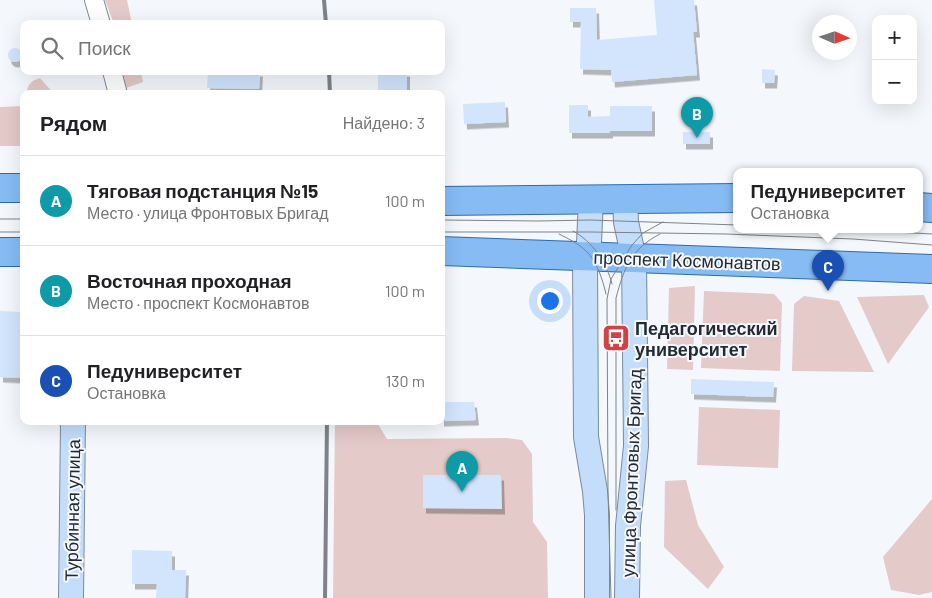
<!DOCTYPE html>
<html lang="ru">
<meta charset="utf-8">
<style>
body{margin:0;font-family:Barlow,sans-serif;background:#f6f6f6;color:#202124}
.controls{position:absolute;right:15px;top:15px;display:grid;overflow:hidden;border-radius:10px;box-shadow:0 5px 20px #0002}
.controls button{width:45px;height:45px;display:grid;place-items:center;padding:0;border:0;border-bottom:1px solid #e0e0e0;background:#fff;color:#202124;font:25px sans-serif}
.compass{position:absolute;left:812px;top:15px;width:45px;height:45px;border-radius:50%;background:#fff;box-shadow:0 5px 20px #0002;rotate:93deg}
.you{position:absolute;left:549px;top:300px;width:18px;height:18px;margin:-12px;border:4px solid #fff;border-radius:50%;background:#1a73e8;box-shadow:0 0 0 8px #1a73e833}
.badge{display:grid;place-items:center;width:32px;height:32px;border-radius:50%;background:#1a73e8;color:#fff;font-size:16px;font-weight:700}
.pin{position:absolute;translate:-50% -41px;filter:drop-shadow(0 1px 2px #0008)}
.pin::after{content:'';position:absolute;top:26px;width:18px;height:15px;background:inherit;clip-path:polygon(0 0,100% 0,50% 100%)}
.popup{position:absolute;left:733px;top:168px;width:190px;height:65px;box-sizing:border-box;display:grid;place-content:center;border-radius:10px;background:#fff;filter:drop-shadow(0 1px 4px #0005);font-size:16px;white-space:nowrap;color:#757577}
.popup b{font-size:19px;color:#202124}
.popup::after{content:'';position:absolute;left:50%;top:100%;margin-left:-10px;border:10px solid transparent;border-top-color:#fff}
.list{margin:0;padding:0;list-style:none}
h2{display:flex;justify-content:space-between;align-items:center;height:65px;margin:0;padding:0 20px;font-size:21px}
h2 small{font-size:16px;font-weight:400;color:#757577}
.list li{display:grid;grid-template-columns:32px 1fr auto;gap:15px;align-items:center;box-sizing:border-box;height:90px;padding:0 20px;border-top:1px solid #e0e0e0}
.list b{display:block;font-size:19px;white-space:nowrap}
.list p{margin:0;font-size:16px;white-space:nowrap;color:#757577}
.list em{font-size:16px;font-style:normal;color:#757577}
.icon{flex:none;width:28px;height:28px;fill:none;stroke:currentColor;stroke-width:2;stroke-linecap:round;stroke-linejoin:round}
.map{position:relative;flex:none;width:932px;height:598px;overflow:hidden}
.search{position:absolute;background:#fff;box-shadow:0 5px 20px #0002;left:20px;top:20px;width:425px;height:55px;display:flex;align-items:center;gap:12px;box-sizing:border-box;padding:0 18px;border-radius:10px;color:#757577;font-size:19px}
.panel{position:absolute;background:#fff;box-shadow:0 5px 20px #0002;left:20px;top:90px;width:425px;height:335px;border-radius:10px}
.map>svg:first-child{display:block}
</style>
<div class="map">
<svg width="932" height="598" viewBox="0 0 932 598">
<defs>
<filter id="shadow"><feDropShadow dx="3" dy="5.5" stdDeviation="0" flood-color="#0004"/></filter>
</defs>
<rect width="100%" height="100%" fill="#f4f8fc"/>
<g fill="#e4cac8">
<path d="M105,0H127L132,24H114Z"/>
<path d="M123,71H141L143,82L126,88Z"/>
<path d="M40,78L54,94H27C27,84 31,81 40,78Z"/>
<path d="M24,106V146H0V107Z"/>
<path d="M695,286L693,370L667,369L669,288Z"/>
<path d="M704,291L774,294L782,303L780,371L701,368Z"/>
<path d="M924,295L929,307L888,364L857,297Z"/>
<path d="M804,296L839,301L874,372L792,371L794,304Z"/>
<path d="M699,407L780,410L778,468L697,465Z"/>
<path d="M335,421H379L378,424L387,439L507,438L522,440L532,454L533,522L547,542L548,598H333Z"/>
<path d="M686,480L698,525L724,567L708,589L664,547L665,481Z"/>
<path d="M932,499V592L919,595L891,590L883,557Z"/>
</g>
<g fill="#d2e5fd" filter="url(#shadow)">
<path d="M654,0H694L697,32H693L697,75L612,82L611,70L580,69L581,22H570V8H596L597,40L657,35Z"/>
<circle cx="15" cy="55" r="7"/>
<path d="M762,69L775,70L774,83H762Z"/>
<path d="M208,71H260L259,89L207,88Z"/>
<rect x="378" y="71" width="29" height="23"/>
<path d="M505,102L506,122L464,124L463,104Z"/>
<path d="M569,105H588V117L610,116V106H652V131H610V133H569Z"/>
<rect x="683" y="132" width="27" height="12"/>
<path d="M0,311L22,312L21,378L0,377Z"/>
<path d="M691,379L774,382L773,397L691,394Z"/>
<path d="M441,402H474L476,420L441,421Z"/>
<path d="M423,475H501L502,509L423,508Z"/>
<path d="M132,550L172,551V570H186L185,598H156L157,584H132Z"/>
</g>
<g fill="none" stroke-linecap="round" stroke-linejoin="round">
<g stroke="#7b8a9d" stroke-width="20">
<g id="street">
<path d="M94,0L101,24"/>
<path d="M112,71L118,94"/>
</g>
</g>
<g stroke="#7b8a9d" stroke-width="26">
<g id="secondary">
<path d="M591,199L589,243L585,257L586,437L595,491L597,515V598"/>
<path d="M625,199L626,222L634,259L636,446L628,526L627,598"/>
<path d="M71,598L73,421"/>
</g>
</g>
<g stroke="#2f6bab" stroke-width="30">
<g id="primary">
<path d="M0,188H24"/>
<path d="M441,201L737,198"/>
<path d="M919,207L932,208"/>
<path d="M441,251L932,269"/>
<path d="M0,252H24"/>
</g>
</g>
<use href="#street" stroke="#fff" stroke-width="18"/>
<use href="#secondary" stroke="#c3ddfa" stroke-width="24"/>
<use href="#primary" stroke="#86bbf4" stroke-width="28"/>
<g stroke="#7d8388" stroke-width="1">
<path d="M0,219H24"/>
<path d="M441,220L539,221L590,220L737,225"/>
<path d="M859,230L932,234"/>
<path d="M573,231C592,241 607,263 612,284"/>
<path d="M0,232H24"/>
<path d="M441,232H590L726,234L853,239L932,245"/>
<path d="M559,234C569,239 579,244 586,251C597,261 603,281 606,294"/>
<path d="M616,510V298C624,268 631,249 660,234"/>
<path d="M611,598L608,491L607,299L611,279L632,245L643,233L663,222"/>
</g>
<g stroke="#7d8388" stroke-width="4">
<path d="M324,0L326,24"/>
<path d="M329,71L330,94"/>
<path d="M325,598L327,421"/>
</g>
</g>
<defs>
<g id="bus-square" transform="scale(1.4375)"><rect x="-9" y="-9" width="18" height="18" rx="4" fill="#d14245" stroke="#f4f8fc"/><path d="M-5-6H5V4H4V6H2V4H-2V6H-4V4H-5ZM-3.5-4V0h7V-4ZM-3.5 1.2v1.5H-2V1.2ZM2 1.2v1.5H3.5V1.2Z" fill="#fff"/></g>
</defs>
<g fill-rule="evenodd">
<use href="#bus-square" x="616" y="338"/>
</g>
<g text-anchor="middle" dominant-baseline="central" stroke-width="4" stroke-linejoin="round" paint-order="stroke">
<g font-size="18" fill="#232a31" stroke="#f4f8fc">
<text transform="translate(687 260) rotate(2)">проспект Космонавтов</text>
<text transform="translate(631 473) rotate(-88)">улица Фронтовых Бригад</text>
<text transform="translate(72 510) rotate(-89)">Турбинная улица</text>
</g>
<g font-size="18" font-weight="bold" fill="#232a31" stroke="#f4f8fc" text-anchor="start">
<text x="635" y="328">Педагогический<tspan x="635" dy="21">университет</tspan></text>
</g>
</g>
</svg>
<div class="controls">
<button>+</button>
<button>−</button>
</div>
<svg class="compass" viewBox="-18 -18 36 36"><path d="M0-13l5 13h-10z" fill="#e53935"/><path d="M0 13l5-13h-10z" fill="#757577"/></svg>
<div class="you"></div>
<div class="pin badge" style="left:462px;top:492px;background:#0f9aa8">A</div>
<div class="pin badge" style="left:697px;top:138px;background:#0f9aa8">B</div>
<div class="pin badge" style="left:828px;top:291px;background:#1a4fb4">C</div>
<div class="popup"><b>Педуниверситет</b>Остановка</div>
<div class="search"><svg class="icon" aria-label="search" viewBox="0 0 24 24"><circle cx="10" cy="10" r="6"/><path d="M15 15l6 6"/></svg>Поиск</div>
<section class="panel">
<h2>Рядом<small>Найдено: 3</small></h2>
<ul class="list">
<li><span class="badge" style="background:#0f9aa8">A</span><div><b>Тяговая подстанция №15</b><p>Место · улица Фронтовых Бригад</p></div><em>100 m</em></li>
<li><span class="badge" style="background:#0f9aa8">B</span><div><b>Восточная проходная</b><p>Место · проспект Космонавтов</p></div><em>100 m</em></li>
<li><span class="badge" style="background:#1a4fb4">C</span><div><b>Педуниверситет</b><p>Остановка</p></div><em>130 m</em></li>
</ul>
</section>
</div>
